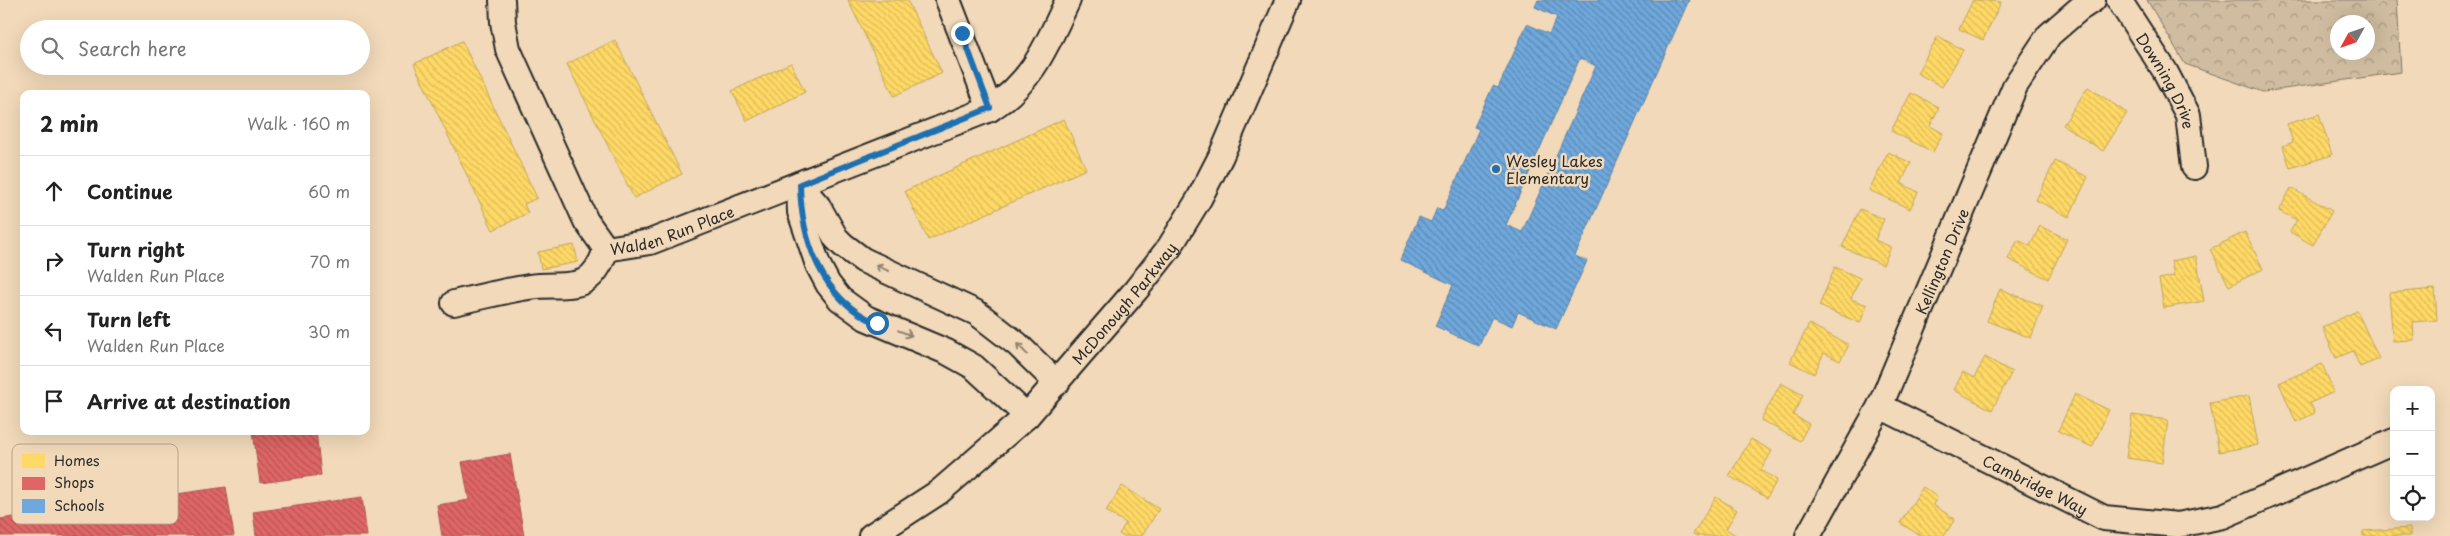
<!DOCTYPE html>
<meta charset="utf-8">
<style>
body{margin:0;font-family:"Playpen Sans",sans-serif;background:#f2f2f2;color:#222}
.controls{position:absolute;right:15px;bottom:15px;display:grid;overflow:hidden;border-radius:10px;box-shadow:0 5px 20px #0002}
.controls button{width:45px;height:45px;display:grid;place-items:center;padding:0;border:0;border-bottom:1px solid #e0e0e0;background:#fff;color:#222;font:25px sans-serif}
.compass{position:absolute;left:2330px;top:15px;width:45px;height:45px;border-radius:50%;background:#fff;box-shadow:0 5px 20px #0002;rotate:230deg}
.stop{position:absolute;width:15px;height:15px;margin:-11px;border:4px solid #1f6fb2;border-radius:50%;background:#fff}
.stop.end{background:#1f6fb2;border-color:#fff;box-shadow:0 1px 5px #0008}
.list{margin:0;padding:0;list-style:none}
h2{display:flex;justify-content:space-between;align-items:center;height:65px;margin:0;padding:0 20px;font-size:21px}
h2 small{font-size:16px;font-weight:400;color:#767676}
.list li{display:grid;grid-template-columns:32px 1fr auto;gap:15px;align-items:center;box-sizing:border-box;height:70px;padding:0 20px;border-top:1px solid #e0e0e0}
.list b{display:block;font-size:19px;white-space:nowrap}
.list p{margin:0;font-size:16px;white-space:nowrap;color:#767676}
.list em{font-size:16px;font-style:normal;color:#767676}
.icon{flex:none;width:28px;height:28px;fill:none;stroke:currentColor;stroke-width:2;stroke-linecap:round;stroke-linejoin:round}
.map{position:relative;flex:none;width:2450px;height:536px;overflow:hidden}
.search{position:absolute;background:#fff;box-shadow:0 5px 20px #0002;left:20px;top:20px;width:350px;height:55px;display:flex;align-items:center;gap:12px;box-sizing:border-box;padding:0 18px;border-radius:28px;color:#767676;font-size:19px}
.panel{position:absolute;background:#fff;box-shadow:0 5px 20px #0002;left:20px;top:90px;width:350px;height:345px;border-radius:10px}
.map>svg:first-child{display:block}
</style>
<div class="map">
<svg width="2450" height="536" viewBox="0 0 2450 536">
<defs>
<pattern id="forest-crowns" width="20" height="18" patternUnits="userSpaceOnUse" patternTransform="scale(1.25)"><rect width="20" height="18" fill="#d0bda1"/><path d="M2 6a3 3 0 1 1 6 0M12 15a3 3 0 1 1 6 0" fill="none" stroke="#a99a83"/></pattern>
<pattern id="homes-back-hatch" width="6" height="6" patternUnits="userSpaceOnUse" patternTransform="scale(1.25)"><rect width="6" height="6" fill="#ffd966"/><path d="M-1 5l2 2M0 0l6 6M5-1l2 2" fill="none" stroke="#dbba59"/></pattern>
<pattern id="shops-back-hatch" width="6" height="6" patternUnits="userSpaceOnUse" patternTransform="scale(1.25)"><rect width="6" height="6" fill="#e06666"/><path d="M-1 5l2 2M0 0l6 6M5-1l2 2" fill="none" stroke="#b65454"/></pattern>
<pattern id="schools-back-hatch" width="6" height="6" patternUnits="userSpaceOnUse" patternTransform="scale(1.25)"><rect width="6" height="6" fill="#6fa8dc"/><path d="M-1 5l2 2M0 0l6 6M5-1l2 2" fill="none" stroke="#5b89b3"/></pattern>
</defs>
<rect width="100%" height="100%" fill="#f1d9b9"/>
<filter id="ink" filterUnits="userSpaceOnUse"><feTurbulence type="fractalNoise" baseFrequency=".02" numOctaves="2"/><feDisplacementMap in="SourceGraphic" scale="10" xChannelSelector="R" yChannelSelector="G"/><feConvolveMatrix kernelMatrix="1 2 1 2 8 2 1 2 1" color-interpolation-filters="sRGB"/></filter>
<g filter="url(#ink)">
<path fill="url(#forest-crowns)" stroke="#7e7466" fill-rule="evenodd" d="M2147,0H2397L2401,72L2263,92L2185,64ZM2338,22H2368V52H2338Z"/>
<g fill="url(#homes-back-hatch)" stroke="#bfa554">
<path d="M848,0H907L942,73L894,96Z"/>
<path d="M1973,0L2001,2L1983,40L1959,29Z"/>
<path d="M1938,36L1963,50L1942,87L1917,73Z"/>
<path d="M615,40L682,174L634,198L567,64Z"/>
<path d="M462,41L537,198L524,204L528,213L493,230L414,64Z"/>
<path d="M791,63L805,92L747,121L732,91Z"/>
<path d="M2088,87L2127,113L2103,151L2063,125Z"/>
<path d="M1911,93L1939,107L1930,126L1943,133L1933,152L1891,131Z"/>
<path d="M2319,114L2332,155L2290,168L2283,146L2293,142L2287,124Z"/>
<path d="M1064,119L1086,169L928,240L905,191Z"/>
<path d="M1888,152L1911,163L1901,183L1918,192L1910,209L1869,190Z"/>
<path d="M2055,161L2088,177L2069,217L2036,200Z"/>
<path d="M2291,188L2332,211L2313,245L2290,232L2297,220L2279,211Z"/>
<path d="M1860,209L1884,219L1875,240L1891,247L1883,265L1842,247Z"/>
<path d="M2040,226L2067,239L2048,279L2008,259L2018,240L2030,246Z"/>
<path d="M2245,232L2263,269L2229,286L2210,249Z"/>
<path d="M574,245L578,262L541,269L538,252Z"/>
<path d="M2196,256L2204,301L2164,308L2159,279L2174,276L2171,261Z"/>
<path d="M1835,267L1860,278L1851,299L1867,305L1860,323L1819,306Z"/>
<path d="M2000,289L2043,306L2031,338L1987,321Z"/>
<path d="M2435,289L2437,320L2413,322L2414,340L2393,341L2389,293Z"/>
<path d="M2357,311L2379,359L2360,367L2353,351L2336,358L2322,327Z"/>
<path d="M1809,324L1849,345L1840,361L1824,353L1814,374L1790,362Z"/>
<path d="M1985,357L2012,372L1992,410L1954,390L1963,372L1974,378Z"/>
<path d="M2322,364L2334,392L2310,403L2315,413L2296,422L2279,383Z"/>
<path d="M1781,383L1803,395L1793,415L1809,424L1800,441L1761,420Z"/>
<path d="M2075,394L2109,410L2092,447L2058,431Z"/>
<path d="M2249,396L2258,445L2219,452L2210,403Z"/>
<path d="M2132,415L2168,420L2162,463L2126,458Z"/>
<path d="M1751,439L1772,451L1761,470L1777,480L1767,498L1729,476Z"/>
<path d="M1122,486L1159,509L1142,536H1123L1119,534L1126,523L1106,511Z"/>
<path d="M1923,487L1937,497L1933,505L1955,519L1944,536H1921L1900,523Z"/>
<path d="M1716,497L1737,510L1726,529L1737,536H1697L1693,534Z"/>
<path d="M2410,528V536H2363V531Z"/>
</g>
<g fill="url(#shops-back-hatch)" stroke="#aa5454">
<path d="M253,431H316L321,475L260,483Z"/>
<path d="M510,454L524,536H442L437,505L469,500L462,462Z"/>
<path d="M226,487L234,536H0V519Z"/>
<path d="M362,497L367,536H256L253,512Z"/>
</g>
<path fill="url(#schools-back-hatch)" stroke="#5b82a7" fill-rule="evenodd" d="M1538,0H1689L1575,256L1587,261L1556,329L1518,312L1512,326L1492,317L1479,346L1435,326L1453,285L1400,260L1419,217L1431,222L1437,208L1443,211L1479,129L1474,127L1493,86L1498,88L1527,24L1549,34L1557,17L1535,7ZM1580,58L1596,66L1522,232L1506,225Z"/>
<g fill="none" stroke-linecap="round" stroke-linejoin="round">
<g stroke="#2b2b2b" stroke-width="28">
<g id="minor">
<path d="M502,0L503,22L508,49L586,221L606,249"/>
<path d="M948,0L990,109"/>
<path id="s1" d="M2119,0L2165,71L2188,115L2194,167"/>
<path d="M799,184L800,212L818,265L828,284L840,299L866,318L947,352L974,367L1027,416"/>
<path d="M799,184L818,206L836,238L843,245L863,260L977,313L1017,344L1057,383"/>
<path id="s2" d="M606,249L650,242L990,109C1034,81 1047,44 1068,0"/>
<path d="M454,303C479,297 504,291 529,287C565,281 590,298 606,249"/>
<path id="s3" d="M1880,406L2104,518L2178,525L2223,516L2394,441"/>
<path id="s4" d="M871,536L939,492L1027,416L1136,290L1169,248L1199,199L1221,156L1288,0"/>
<path id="s5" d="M1808,536L1880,406L2015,86L2049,35L2079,9L2093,0"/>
</g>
</g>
<use href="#minor" stroke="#f1d9b9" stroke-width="24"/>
</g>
<defs><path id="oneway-shaft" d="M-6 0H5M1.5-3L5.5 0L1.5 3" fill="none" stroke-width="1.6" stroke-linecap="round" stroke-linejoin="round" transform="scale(1.25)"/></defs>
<g stroke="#8e8272">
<use href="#oneway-shaft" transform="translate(882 268) rotate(-155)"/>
<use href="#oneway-shaft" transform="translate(905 333) rotate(21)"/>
<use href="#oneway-shaft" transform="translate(1022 349) rotate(-134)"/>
</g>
</g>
<g fill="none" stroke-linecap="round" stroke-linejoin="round" filter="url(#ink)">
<path stroke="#1f6fb2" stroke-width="6" d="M877,323C822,300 801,240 800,184L990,108L962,33"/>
</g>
<circle fill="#1f6fb2" stroke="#f1d9b9" stroke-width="2" cx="1496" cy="169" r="5"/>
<g text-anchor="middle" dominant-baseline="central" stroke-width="5" stroke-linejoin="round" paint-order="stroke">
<g font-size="15" fill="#2b2b2b" stroke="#f1d9b9">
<text stroke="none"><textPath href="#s1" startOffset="94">Downing Drive</textPath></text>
<text stroke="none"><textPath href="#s2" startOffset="69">Walden Run Place</textPath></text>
<text stroke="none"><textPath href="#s5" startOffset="306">Kellington Drive</textPath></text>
<text stroke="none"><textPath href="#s4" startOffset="346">McDonough Parkway</textPath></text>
<text stroke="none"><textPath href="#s3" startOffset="174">Cambridge Way</textPath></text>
</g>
<g font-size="15" fill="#2b2b2b" stroke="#f1d9b9" text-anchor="start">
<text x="1506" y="160">Wesley Lakes<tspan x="1506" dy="17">Elementary</tspan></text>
</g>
</g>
<rect x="12" y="444" width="166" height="80" rx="8" fill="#f1d9b9" stroke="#b6a58e" stroke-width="1"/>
<rect x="22" y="454" width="23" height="14" fill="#ffd966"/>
<rect x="22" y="477" width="23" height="13" fill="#e06666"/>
<rect x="22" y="499" width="23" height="14" fill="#6fa8dc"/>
<g font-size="14" fill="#2b2b2b">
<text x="54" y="466">Homes</text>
<text x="54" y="488">Shops</text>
<text x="54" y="511">Schools</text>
</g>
</svg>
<div class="controls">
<button>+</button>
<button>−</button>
<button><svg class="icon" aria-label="locate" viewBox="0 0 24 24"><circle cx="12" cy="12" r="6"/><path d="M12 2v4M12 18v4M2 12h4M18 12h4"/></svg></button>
</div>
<svg class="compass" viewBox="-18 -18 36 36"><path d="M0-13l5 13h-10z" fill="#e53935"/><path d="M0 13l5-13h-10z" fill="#767676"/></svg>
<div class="stop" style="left:877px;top:323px"></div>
<div class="stop end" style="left:962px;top:33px"></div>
<div class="search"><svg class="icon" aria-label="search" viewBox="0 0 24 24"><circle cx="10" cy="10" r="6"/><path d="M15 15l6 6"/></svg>Search here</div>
<section class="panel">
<h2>2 min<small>Walk · 160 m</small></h2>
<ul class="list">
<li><svg class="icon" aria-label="ahead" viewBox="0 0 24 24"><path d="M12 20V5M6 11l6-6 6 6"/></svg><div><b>Continue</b></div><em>60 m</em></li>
<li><svg class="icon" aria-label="right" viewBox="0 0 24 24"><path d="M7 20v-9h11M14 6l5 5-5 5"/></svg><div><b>Turn right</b><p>Walden Run Place</p></div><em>70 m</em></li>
<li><svg class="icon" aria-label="left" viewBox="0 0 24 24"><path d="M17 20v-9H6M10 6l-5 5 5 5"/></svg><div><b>Turn left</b><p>Walden Run Place</p></div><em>30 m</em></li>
<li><svg class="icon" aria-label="arrive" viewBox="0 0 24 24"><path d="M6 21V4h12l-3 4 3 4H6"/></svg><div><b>Arrive at destination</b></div></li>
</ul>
</section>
</div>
